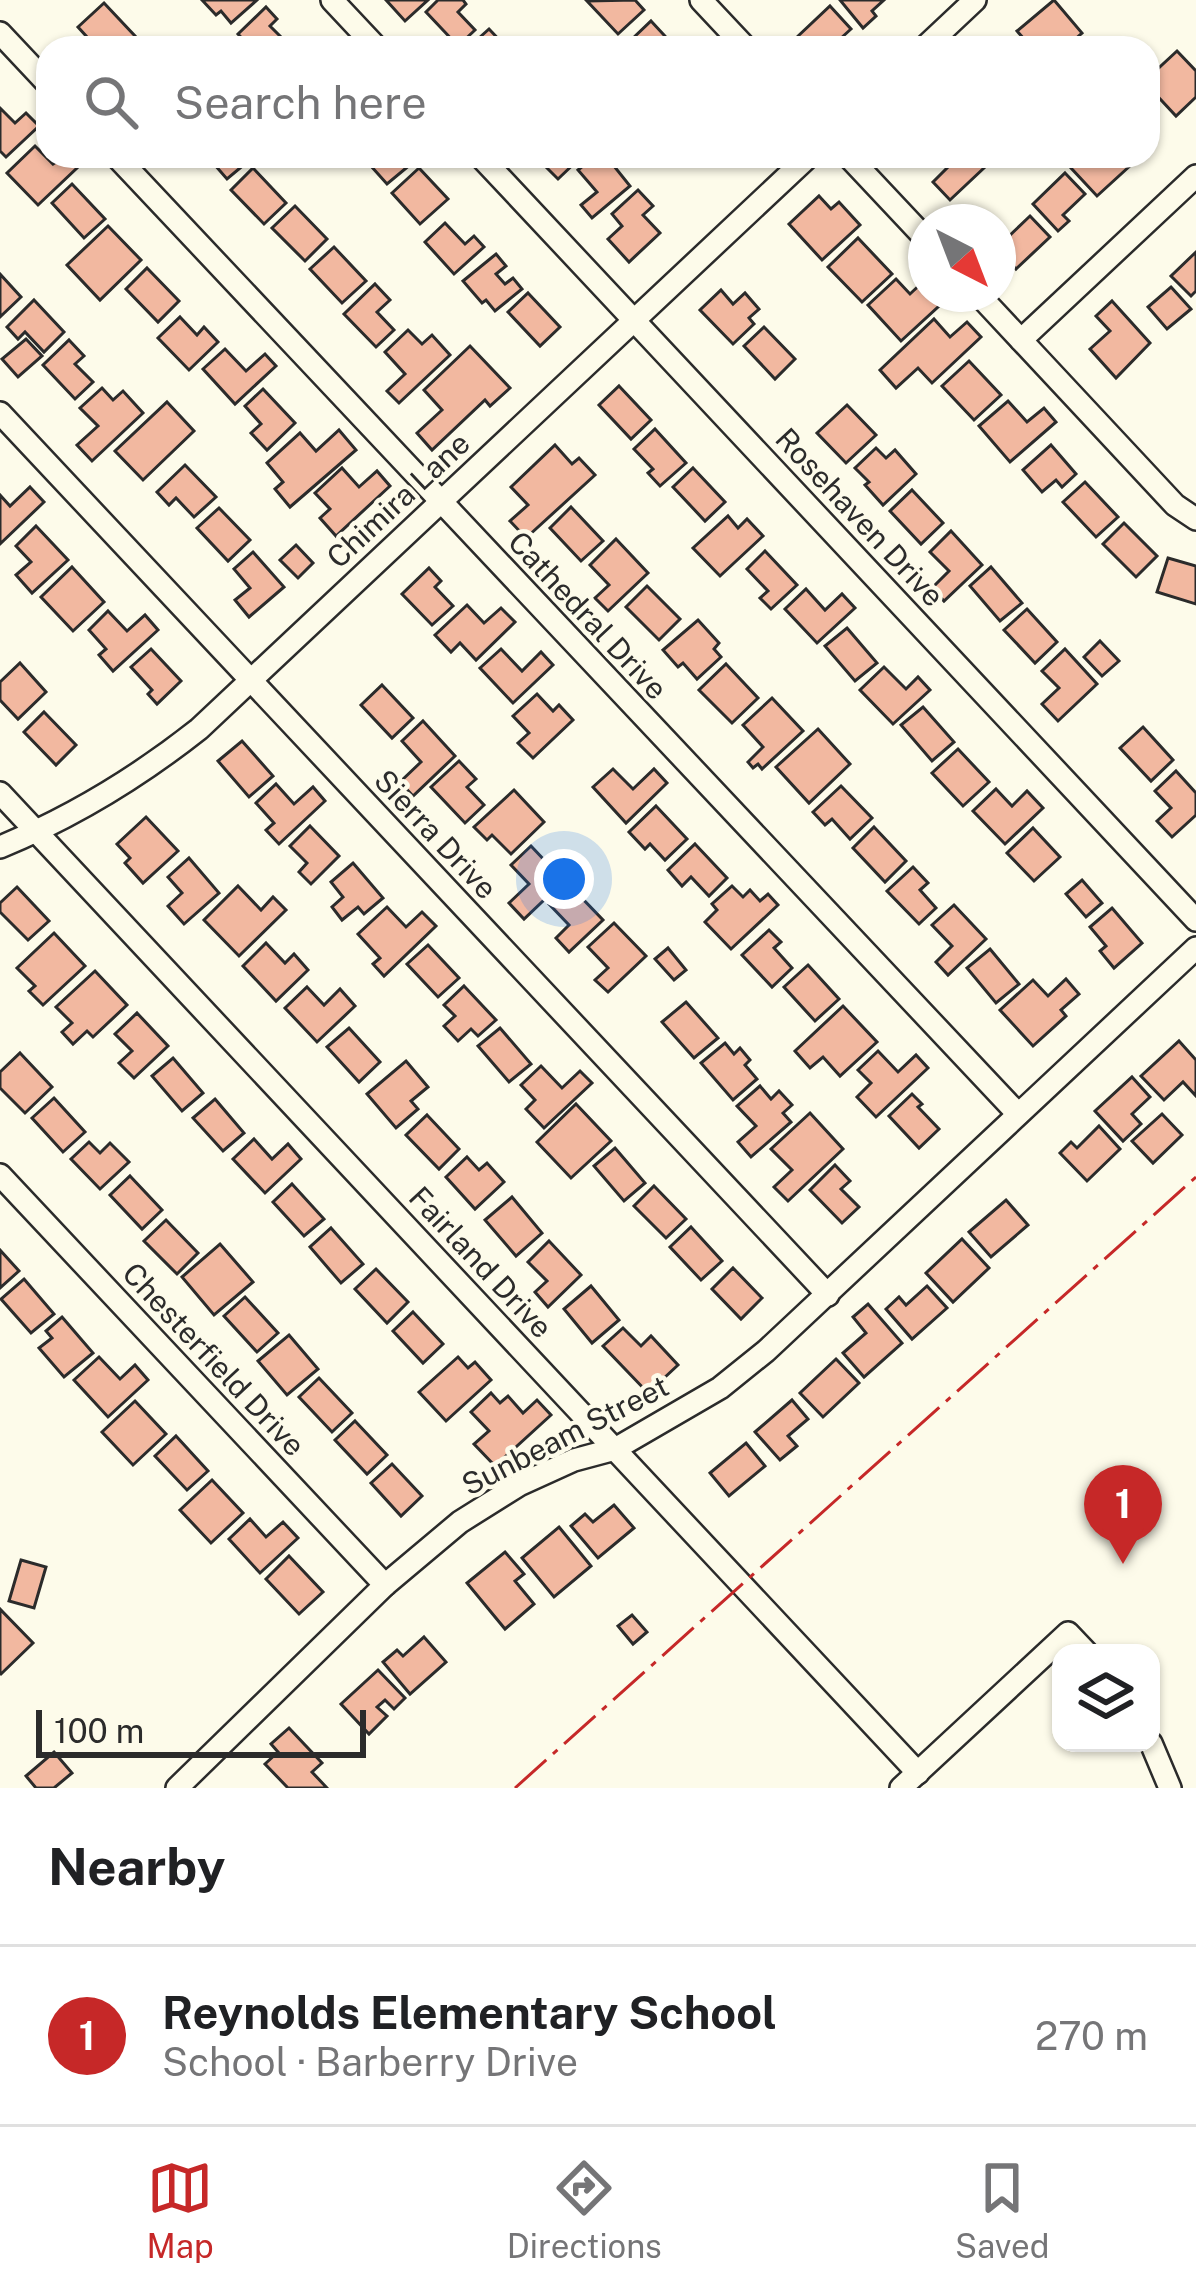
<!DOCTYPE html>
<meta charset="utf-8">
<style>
body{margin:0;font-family:"Public Sans",sans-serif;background:#f6f6f6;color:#202124}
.controls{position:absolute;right:36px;bottom:36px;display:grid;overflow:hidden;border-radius:24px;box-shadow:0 3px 9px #0004}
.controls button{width:108px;height:108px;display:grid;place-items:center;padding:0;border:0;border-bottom:3px solid #e0e0e0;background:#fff;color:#202124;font:60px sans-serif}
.compass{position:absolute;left:908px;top:204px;width:108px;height:108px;border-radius:50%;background:#fff;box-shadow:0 3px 9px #0004;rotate:138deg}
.scale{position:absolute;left:36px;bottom:30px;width:330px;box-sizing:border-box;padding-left:12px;border:6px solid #2b2b2b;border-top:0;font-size:33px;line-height:42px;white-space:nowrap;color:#2b2b2b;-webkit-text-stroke:9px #fdfbea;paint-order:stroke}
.you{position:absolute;left:564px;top:879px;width:42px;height:42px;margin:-30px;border:9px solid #fff;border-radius:50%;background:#1a73e8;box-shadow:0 0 0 18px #1a73e833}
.badge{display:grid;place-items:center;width:78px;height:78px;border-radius:50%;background:#c62828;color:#fff;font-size:39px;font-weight:700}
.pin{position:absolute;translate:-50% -99px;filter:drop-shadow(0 3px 6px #0008)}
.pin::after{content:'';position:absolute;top:63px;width:42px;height:36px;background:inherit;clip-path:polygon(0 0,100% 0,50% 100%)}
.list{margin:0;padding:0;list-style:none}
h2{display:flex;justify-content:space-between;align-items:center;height:156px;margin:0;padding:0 48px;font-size:51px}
h2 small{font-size:39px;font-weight:400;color:#757577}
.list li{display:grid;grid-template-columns:78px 1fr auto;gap:36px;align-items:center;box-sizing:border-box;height:180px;padding:0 48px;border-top:3px solid #e0e0e0}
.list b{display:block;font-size:45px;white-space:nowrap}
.list p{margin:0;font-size:39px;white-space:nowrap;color:#757577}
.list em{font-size:39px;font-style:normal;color:#757577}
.icon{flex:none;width:66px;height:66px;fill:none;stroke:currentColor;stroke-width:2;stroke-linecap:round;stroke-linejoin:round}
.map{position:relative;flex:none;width:1196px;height:1788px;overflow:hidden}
.search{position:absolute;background:#fff;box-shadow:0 3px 9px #0004;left:36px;right:36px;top:36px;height:132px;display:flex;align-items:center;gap:30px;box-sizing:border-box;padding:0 42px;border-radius:36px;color:#757577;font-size:45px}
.sheet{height:336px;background:#fff}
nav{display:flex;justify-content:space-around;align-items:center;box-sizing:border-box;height:168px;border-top:3px solid #e0e0e0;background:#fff;font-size:33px;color:#757577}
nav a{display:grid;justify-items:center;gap:6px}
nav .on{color:#c62828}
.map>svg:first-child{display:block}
</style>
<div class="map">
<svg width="1196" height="1788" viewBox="0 0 1196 1788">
<rect width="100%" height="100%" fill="#fdfbea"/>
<g fill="#f2b8a0" stroke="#2b2b2b" stroke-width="3">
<path d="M202,0H257L231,23L221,11L216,15Z"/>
<path d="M386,0H428L405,21Z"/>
<path d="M438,0H463L466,4L458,12L475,30L458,46L426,12Z"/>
<path d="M635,0L644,10L618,34L587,1Z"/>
<path d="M840,0H884L872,11L876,16L863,28Z"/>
<path d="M1054,0L1082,33L1065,48H1032L1017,31Z"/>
<path d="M104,3L135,36L122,48H97L78,27Z"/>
<path d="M830,6L851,29L839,40L846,47L805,48L796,38Z"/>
<path d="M266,7L277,19L270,26L290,46L287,48H251L238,34Z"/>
<path d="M651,21L676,48H637L630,41Z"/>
<path d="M489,29L507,48H468Z"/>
<path d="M1177,51L1196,71V97L1176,116L1148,86V78Z"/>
<path d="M0,108L15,123L26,113L39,126L6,157L0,151Z"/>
<path d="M35,146L53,164L65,156L77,168L38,205L7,173Z"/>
<path d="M207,156H251L252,158L227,179Z"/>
<path d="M362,156H404L411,164L387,184Z"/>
<path d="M548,156H582L558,179L542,163Z"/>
<path d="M595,156H606L630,186L592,218L581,205L597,192L578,170Z"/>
<path d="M937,156H974L985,167L950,200L933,182L948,167Z"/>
<path d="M1083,156H1124L1132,164L1097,196L1071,168Z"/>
<path d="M253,168L286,203L264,224L231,190Z"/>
<path d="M419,168L448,199L420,224L392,193Z"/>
<path d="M1065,173L1085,194L1063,215L1069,221L1058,231L1033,204Z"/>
<path d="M72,184L105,219L84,238L52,203Z"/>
<path d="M638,190L653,206L643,215L660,233L629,262L608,239L622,226L612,214Z"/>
<path d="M819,196L831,209L839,202L860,225L822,260L789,224Z"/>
<path d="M295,206L327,239L305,261L272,228Z"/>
<path d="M1030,216L1050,237L1016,269L998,249V234L1002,230L1008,237Z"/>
<path d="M445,223L465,244L474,236L484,247L454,274L425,242Z"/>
<path d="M108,226L141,260L100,300L67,265Z"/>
<path d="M858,238L892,274L862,302L828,267Z"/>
<path d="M334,247L366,281L342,303L310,269Z"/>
<path d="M1196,252V291L1191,296L1171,276Z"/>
<path d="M496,254L506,266L496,274L505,284L513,278L522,289L495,311L486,300L482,303L463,281Z"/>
<path d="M147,268L179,301L158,322L126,289Z"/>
<path d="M0,274L21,297L0,317Z"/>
<path d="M896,279L910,294L926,279V294L951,295L901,341L868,305Z"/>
<path d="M375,284L390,300L377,312L394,330L376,347L344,314Z"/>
<path d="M1171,287L1191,309L1167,329L1148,307Z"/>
<path d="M721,290L733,304L745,293L759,309L749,318L754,324L733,344L700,310Z"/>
<path d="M528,293L560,327L540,346L508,312Z"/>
<path d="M34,300L64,332L44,352L25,332L18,339L7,327Z"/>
<path d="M1112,301L1150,343L1116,378L1090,349L1110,331L1096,316Z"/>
<path d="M180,317L197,335L204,327L218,342L189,370L158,338Z"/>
<path d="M934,319L950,337L967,322L981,337L932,383L918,368L896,388L880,370Z"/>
<path d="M764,327L795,359L775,379L744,346Z"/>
<path d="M408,330L422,344L432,335L450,355L399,403L387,391L405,374L385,352Z"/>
<path d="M26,339L42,356L18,377L2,359Z"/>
<path d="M69,340L84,356L75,364L93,382L75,399L43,365Z"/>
<path d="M470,346L510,388L490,406L485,400L432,450L417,433L442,410L424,390Z"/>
<path d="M225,349L246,371L265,354L276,366L235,404L203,369Z"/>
<path d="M969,361L1001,395L974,420L942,386Z"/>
<path d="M619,386L651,420L631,439L599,405Z"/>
<path d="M102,388L113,400L123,391L143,413L92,461L77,445L98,426L80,408Z"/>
<path d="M263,389L295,423L267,450L251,433L261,424L245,406Z"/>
<path d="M1008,401L1027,422L1044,408L1056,422L1010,462L979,426Z"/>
<path d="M167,402L194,431L143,480L115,451Z"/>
<path d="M847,405L876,435L846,463L817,433Z"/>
<path d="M655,429L686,463L660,486L648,473L653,469L634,449Z"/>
<path d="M339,430L356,450L290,507L275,489L283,482L267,463L300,433L316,451Z"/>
<path d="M555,445L572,464L579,458L595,475L526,538L510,521L528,505L511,487Z"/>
<path d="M1051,445L1076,474L1062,487L1056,480L1042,492L1023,470Z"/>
<path d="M876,448L886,458L895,450L916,474L883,505L865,485L869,482L855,468Z"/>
<path d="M185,465L216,497L194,517L176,498L169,505L157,492Z"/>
<path d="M342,468L359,487L377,471L390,486L336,536L320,518L330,509L315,493Z"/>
<path d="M693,468L725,502L705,521L673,487Z"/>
<path d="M1085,482L1118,517L1096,537L1063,502Z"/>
<path d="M30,487L44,502L0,544V495L10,506Z"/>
<path d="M912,490L943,523L921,544L890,511Z"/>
<path d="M571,507L603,541L581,561L550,528Z"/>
<path d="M219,508L250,540L228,561L197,528Z"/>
<path d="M728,516L738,528L747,519L763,536L720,576L693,548Z"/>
<path d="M1124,523L1157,556L1136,577L1103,544Z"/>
<path d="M36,526L68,560L32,593L16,575L31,562L16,546Z"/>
<path d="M951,531L982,565L944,601L932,588L949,571L930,552Z"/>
<path d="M616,539L648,573L608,611L595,598L609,585L590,565Z"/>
<path d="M296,545L313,563L298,578L280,560Z"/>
<path d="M765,551L797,585L771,609L760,598L768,591L747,569Z"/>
<path d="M253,552L284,587L249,617L235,600L250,588L234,569Z"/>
<path d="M1168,558L1196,566V604L1157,592Z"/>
<path d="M72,567L104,602L73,631L41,597Z"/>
<path d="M991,567L1022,603L1000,621L970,586Z"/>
<path d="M429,568L441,581L435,587L453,606L432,625L402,594Z"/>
<path d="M647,586L680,619L659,640L626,607Z"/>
<path d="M806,589L825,610L842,594L855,608L817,643L785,609Z"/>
<path d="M467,605L484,623L501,608L515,622L476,660L460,643L451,652L435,635Z"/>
<path d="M1027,609L1057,642L1035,663L1004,630Z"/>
<path d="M108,611L127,631L145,615L158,630L113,671L99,655L106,649L89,630Z"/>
<path d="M698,620L719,643L714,649L721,657L697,679L683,663L678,667L663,650Z"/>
<path d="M847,628L877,663L855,681L825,646Z"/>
<path d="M1100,641L1119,661L1102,676L1084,657Z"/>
<path d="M151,649L181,681L157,704L148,694L152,690L131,667Z"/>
<path d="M501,649L522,671L541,652L553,665L513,703L480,668Z"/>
<path d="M1065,649L1097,684L1058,721L1042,704L1059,688L1042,671Z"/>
<path d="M20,663L46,692L18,719L0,700V682Z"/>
<path d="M726,664L758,698L732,723L699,690Z"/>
<path d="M884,667L906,689L918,677L930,690L893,724L860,690Z"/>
<path d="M382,685L413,718L392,738L361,705Z"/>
<path d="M537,694L553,711L559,705L573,720L533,758L518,743L529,733L513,716Z"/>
<path d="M772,698L803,731L762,769L758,764L753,768L748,762L763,747L743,725Z"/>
<path d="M923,707L954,742L932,761L901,725Z"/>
<path d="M44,712L76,745L56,765L24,732Z"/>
<path d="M423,721L455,756L413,796L400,782L421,762L402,741Z"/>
<path d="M1143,727L1173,760L1151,781L1120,748Z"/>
<path d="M818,729L850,764L809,803L776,767Z"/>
<path d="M242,741L273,776L249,797L218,761Z"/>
<path d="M958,749L989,782L963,806L932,773Z"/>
<path d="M459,761L476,779L467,787L484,805L465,823L431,787Z"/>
<path d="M613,769L633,789L654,769L667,783L626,823L593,787Z"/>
<path d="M1176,771L1196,793V815L1172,837L1157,821L1171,808L1155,791Z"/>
<path d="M276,784L294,804L313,787L325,801L279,844L266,830L274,823L256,803Z"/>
<path d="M841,786L872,818L850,839L832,819L825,825L813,812Z"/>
<path d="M996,789L1012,806L1027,791L1043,808L1005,844L973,811Z"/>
<path d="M514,790L544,822L511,854L492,835L487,840L474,827Z"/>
<path d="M656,806L687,839L665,860L650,844L645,849L629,832Z"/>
<path d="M146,817L178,851L143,883L125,863L130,858L117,844Z"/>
<path d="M310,826L339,856L311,884L299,872L307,863L290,846Z"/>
<path d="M874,827L906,861L885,882L853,848Z"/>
<path d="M1033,828L1060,857L1034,881L1007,853Z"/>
<path d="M695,844L727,878L709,896L691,877L682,886L668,870Z"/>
<path d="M531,846L564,881L524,919L509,903L529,884L511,865Z"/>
<path d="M189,858L219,893L184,924L168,906L182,893L168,877Z"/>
<path d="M353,863L383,898L364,914L358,907L342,920L332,907L343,897L331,882Z"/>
<path d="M913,867L928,883L920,890L936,908L919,924L887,891Z"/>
<path d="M575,880L586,891L580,896L603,920L569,952L556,938L569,925L549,904Z"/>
<path d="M1082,880L1102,903L1086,917L1066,894Z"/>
<path d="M238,886L261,910L273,897L286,910L239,956L204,920Z"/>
<path d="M732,886L743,897L750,890L760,901L768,894L778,905L731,949L705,922L717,910L712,904Z"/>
<path d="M17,887L49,921L28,940L0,912V903Z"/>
<path d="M954,905L986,939L948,975L936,962L952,946L932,925Z"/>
<path d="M387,907L406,927L422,912L436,926L384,976L373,964L380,958L358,934Z"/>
<path d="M1112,908L1142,943L1114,968L1100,951L1106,946L1090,927Z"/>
<path d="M614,923L646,956L608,992L595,980L608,968L588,947Z"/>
<path d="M769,930L781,942L774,948L792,968L772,987L742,955Z"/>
<path d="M54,933L85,966L43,1005L29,991L35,986L17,968Z"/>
<path d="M266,943L285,963L294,954L308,970L276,1001L243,966Z"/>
<path d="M428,945L459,978L438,997L407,964Z"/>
<path d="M668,948L686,970L674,980L655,959Z"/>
<path d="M990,949L1019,984L996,1003L967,968Z"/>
<path d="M808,965L839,999L815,1021L784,987Z"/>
<path d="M95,971L127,1005L93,1037L87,1031L73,1044L62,1032L72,1023L56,1007Z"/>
<path d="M1066,979L1079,994L1061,1010L1066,1016L1033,1046L1000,1010L1033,980L1048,996Z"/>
<path d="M464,986L496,1020L478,1036L471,1029L458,1041L444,1026L455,1016L444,1005Z"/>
<path d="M307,987L324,1005L340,989L355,1006L317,1042L285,1008Z"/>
<path d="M686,1002L718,1038L694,1058L662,1022Z"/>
<path d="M843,1006L877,1042L840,1076L823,1057L810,1068L795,1051Z"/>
<path d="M137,1013L168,1046L134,1078L119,1063L132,1051L115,1034Z"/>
<path d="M349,1028L380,1062L359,1082L327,1047Z"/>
<path d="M500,1028L531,1064L509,1082L478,1046Z"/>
<path d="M1179,1041L1196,1060V1096L1183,1082L1164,1100L1141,1076Z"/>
<path d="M725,1043L734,1054L740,1048L750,1060L745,1065L757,1079L733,1100L701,1063Z"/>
<path d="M878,1051L898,1072L916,1055L928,1068L876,1117L857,1097L871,1083L858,1070Z"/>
<path d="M20,1053L52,1087L25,1113L0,1088V1072Z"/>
<path d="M173,1058L203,1093L182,1111L152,1076Z"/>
<path d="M406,1061L428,1087L411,1101L418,1109L396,1128L367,1094Z"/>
<path d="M541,1066L562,1088L580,1071L592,1083L544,1128L526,1109L535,1100L521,1085Z"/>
<path d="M1132,1077L1150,1097L1132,1114L1141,1124L1123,1141L1095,1111Z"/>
<path d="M760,1086L771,1099L779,1091L792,1105L783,1113L791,1122L751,1157L738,1142L756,1126L737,1106Z"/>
<path d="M912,1094L922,1104L918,1107L939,1129L919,1148L889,1116Z"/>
<path d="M54,1098L85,1132L63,1152L32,1118Z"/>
<path d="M215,1099L244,1133L223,1151L193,1118Z"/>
<path d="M576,1104L611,1141L571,1178L537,1142Z"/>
<path d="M810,1113L843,1149L788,1201L774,1187L792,1170L771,1149Z"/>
<path d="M1162,1114L1182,1135L1153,1163L1132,1141Z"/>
<path d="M427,1115L459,1149L439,1169L406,1135Z"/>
<path d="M1099,1126L1120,1149L1087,1181L1060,1153L1071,1142L1077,1148Z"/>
<path d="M254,1139L272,1159L288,1144L301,1159L265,1193L233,1159Z"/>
<path d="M89,1142L100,1153L110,1143L129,1162L100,1189L71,1159Z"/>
<path d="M615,1148L645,1183L624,1201L594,1166Z"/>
<path d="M467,1157L479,1170L487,1163L504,1182L475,1209L446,1177Z"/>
<path d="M835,1165L850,1181L841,1189L859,1207L842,1223L810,1190Z"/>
<path d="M130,1176L162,1210L142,1229L110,1195Z"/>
<path d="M292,1184L324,1219L304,1236L273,1202Z"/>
<path d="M654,1186L686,1219L666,1238L634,1206Z"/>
<path d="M512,1197L542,1233L516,1256L485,1220Z"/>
<path d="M1006,1200L1028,1225L991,1257L969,1232Z"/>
<path d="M166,1220L198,1253L177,1274L144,1241Z"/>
<path d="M691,1227L722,1261L701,1280L670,1247Z"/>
<path d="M331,1228L363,1264L341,1283L310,1247Z"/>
<path d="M962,1239L989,1268L953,1302L926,1273Z"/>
<path d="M549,1241L581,1275L548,1307L535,1292L547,1281L528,1262Z"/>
<path d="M220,1244L253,1282L214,1315L182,1277Z"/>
<path d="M0,1250L19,1271L0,1288Z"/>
<path d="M733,1268L762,1298L741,1319L712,1289Z"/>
<path d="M376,1269L408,1302L387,1323L355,1289Z"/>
<path d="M24,1279L54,1314L31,1333L1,1299Z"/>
<path d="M591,1286L619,1320L592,1343L564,1309Z"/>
<path d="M927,1286L947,1308L912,1339L886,1309L899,1297L906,1305Z"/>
<path d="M245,1297L278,1333L257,1352L224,1316Z"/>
<path d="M868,1304L902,1343L864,1377L843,1353L866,1333L853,1317Z"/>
<path d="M413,1312L443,1344L423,1363L393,1331Z"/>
<path d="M62,1317L93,1353L64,1377L39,1348L52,1338L46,1331Z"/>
<path d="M623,1328L641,1346L651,1336L678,1365L648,1393L603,1346Z"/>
<path d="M289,1335L318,1369L287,1395L258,1361Z"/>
<path d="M99,1357L120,1379L135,1365L148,1380L108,1417L74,1380Z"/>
<path d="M458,1357L468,1368L475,1362L491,1380L446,1421L419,1392Z"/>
<path d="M836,1359L859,1383L823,1417L800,1393Z"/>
<path d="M319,1378L352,1413L332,1432L299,1397Z"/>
<path d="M491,1393L500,1403L508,1396L523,1413L537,1400L551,1415L495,1466L474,1444L489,1431L471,1412Z"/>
<path d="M792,1400L808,1419L788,1436L797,1446L780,1460L755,1432Z"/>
<path d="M135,1401L166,1434L133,1465L102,1432Z"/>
<path d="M355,1421L387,1455L367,1474L335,1440Z"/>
<path d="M176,1436L208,1471L187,1490L155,1456Z"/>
<path d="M746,1443L765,1466L729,1496L710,1473Z"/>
<path d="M392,1464L422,1496L401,1516L371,1483Z"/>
<path d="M212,1480L243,1513L211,1543L180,1510Z"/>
<path d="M614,1505L634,1528L598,1558L571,1526L585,1514L593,1522Z"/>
<path d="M250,1519L266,1537L283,1522L298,1538L260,1573L229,1539Z"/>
<path d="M559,1527L591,1566L554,1597L522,1558Z"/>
<path d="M505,1552L524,1574L515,1581L534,1604L505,1629L467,1583Z"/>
<path d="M289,1556L323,1592L299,1614L266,1579Z"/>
<path d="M21,1560L46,1567L34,1608L9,1601Z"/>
<path d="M0,1609L33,1643L1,1674L0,1673Z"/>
<path d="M632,1615L647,1632L633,1644L618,1626Z"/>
<path d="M424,1637L446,1662L410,1694L383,1662L397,1650L403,1656Z"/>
<path d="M378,1670L405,1698L394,1709L385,1700L377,1707L387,1716L369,1734L341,1704Z"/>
<path d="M289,1728L322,1763L312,1772L327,1788H288L265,1764L278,1752L271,1744Z"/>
<path d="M54,1752L72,1773L54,1788H36L26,1776Z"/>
</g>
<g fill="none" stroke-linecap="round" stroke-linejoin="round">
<g stroke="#2b2b2b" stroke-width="26">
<g id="street">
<path d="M332,0L377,48"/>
<path d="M701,0L746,48"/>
<path d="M0,33L48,84"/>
<path d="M924,48L975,0"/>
<path d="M116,156L1018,1114"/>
<path d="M480,156L1196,920"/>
<path d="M848,156L926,239"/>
<path d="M978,294L1175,505L1196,519"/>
<path d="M1021,340L1196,176"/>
<path d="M0,413L828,1295"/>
<path d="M0,793L918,1773"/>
<path d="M0,847C73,817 137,778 199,729L809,156"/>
<path d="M0,1175L385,1585"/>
<path d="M1151,1743L1170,1788"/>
<path d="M177,1788L385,1585L460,1522L519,1485L574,1460L615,1449L720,1388L766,1351L1196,948"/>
<path d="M901,1788L1068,1633L1087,1653"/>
</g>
</g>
<use href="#street" stroke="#fdfbea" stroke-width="21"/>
<path stroke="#c62828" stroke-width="3" stroke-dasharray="42 9 6 9" stroke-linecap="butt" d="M515,1788L1196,1177"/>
</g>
<g text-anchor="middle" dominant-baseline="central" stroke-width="9" stroke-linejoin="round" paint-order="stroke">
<g font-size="30" fill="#2b2b2b" stroke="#fdfbea">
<text transform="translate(398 500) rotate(-43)">Chimira Lane</text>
<text transform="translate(860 517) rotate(47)">Rosehaven Drive</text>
<text transform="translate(588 615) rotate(47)">Cathedral Drive</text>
<text transform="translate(436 834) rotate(47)">Sierra Drive</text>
<text transform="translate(481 1262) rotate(47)">Fairland Drive</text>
<text transform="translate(214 1359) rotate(47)">Chesterfield Drive</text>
<text transform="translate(565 1435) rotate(-27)">Sunbeam Street</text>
</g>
</g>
</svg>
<div class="controls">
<button><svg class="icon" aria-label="layers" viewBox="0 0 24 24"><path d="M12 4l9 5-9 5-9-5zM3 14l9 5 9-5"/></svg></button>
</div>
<svg class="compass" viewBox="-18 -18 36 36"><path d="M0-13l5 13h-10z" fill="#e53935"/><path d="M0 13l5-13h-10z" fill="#757577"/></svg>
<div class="scale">100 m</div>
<div class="you"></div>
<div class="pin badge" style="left:1123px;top:1564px">1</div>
<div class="search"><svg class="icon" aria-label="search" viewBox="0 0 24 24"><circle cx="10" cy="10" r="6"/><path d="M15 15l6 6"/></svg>Search here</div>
</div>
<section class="sheet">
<h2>Nearby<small></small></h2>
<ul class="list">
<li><span class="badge">1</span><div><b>Reynolds Elementary School</b><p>School · Barberry Drive</p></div><em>270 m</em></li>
</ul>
</section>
<nav>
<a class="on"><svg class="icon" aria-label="map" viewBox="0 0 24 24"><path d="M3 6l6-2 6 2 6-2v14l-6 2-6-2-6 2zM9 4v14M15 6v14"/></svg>Map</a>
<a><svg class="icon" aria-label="directions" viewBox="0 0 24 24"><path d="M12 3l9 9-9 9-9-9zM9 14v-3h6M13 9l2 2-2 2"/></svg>Directions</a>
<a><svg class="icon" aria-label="saved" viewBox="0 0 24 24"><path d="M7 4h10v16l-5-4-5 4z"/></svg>Saved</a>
</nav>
